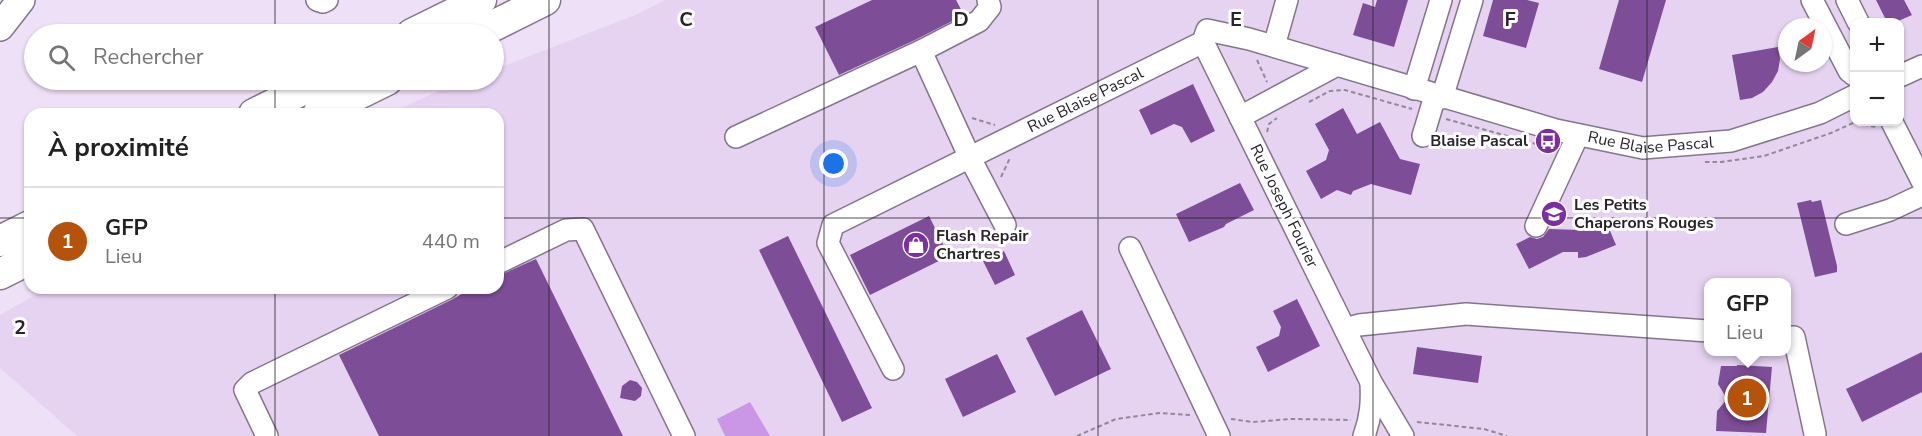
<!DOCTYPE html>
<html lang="fr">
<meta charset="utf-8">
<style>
body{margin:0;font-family:"Nunito Sans",sans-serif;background:#f6f6f6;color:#222}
.controls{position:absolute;right:18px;top:18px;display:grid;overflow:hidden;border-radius:12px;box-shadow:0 2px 4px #0004}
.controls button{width:54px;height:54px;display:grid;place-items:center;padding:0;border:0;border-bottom:2px solid #e0e0e0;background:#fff;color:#222;font:30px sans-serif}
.compass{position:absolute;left:1778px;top:18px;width:54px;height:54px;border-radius:50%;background:#fff;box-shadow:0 2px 4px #0004;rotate:33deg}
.you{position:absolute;left:834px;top:164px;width:21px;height:21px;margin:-15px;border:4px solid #fff;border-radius:50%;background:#1a73e8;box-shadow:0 0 0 9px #1a73e833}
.badge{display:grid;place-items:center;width:39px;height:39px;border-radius:50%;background:#b45309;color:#fff;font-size:20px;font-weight:700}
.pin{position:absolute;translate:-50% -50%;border:3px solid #fff;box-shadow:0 2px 6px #0006}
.popup{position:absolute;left:1704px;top:278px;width:87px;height:78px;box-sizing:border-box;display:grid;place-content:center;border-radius:12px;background:#fff;filter:drop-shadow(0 2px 4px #0005);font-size:20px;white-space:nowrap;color:#767676}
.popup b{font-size:22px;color:#222}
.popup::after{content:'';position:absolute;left:50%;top:100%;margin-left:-12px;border:12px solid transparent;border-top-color:#fff}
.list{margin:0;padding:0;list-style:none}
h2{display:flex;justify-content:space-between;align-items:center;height:78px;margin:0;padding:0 24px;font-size:26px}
h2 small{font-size:20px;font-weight:400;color:#767676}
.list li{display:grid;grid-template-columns:39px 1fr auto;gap:18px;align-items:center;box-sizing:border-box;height:108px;padding:0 24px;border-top:2px solid #e0e0e0}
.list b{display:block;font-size:22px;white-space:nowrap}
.list p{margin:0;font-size:20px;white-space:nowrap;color:#767676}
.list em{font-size:20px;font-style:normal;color:#767676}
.icon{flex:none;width:33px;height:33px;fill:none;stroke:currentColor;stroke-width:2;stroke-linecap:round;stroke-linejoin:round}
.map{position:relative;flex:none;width:1922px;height:436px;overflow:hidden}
.search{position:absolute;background:#fff;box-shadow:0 2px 4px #0004;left:24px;top:24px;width:480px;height:66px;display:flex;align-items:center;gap:15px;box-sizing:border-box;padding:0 21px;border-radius:33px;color:#767676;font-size:22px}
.panel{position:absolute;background:#fff;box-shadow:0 2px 4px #0004;left:24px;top:108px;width:480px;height:186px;border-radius:18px}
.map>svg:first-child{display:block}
</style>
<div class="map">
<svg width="1922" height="436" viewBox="0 0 1922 436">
<rect width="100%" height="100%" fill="#eee0f7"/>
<path fill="#e6d3f1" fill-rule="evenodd" d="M665,0H1922V436H77L0,368V315L48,288H498V114H389L436,92L467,80H494V70L635,15ZM1854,22H1900V122H1854ZM1787,27H1823V63H1787ZM1708,282H1786V352H1708Z"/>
<path fill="#c997e6" d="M750,402L770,436H725L717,419Z"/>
<g fill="#7d4d97">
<path d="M872,0H956L964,15L915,40L839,75L815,27Z"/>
<path d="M1377,0H1408L1394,47L1353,35L1363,3L1375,7Z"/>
<path d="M1493,0H1527L1539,3L1526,48L1483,36Z"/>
<path d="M1619,0H1666L1642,82L1599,69Z"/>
<path d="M1876,0H1904L1912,15L1896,22H1887Z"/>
<path d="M1778,47L1780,59L1778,71L1772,82L1763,92L1752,98L1740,100L1732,55Z"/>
<path d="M1193,84L1215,131L1191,143L1182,127L1174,124L1151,135L1139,110Z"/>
<path d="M1343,108L1357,134L1380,122L1400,159L1420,164L1411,195L1371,184L1353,191L1351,195L1337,190L1321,199L1306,171L1326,160L1329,150L1315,124Z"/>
<path d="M1240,183L1254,210L1226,224L1224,227L1189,242L1176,214Z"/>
<path d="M1811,200L1812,202L1821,200L1837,266V272L1815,277L1797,203Z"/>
<path d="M929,216L949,256L870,295L850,255Z"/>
<path d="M1605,219L1616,245L1586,257L1578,258V252H1563L1529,269L1516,244L1530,237L1537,239L1543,237L1549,229L1581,230Z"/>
<path d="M788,236L872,408L842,422L759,250Z"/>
<path d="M1004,251L1015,275L995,285L983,261Z"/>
<path d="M536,259L623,436H379L339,355L453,299L472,288H498V276Z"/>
<path d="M1297,299L1320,346L1268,372L1256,347L1279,336L1281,327L1273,311Z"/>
<path d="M1082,310L1111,369L1055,396L1026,338Z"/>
<path d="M1417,347L1482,356L1478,383L1413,374Z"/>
<path d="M1922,352V392L1862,422L1846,389Z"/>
<path d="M997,354L1016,392L963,417L945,379Z"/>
<path d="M1737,365L1772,367L1766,433L1716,431L1717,411L1727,399L1718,384L1721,366H1737Z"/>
<path d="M630,380L637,382L642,388L641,396L635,401L620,398L622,386Z"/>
</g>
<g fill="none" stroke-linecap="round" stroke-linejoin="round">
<g stroke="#83768a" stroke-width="24">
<g id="minor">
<path d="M317,0L323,2L327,0"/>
<path d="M1812,0L1849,71L1854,75"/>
<path d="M1847,0L1858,22"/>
<path d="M1274,46L1287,0"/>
<path d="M921,51L970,158L1005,225"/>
<path d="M1900,76L1922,66"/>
<path d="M1414,89L1441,0"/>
<path d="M1442,98L1472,0"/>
<path d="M1240,117L1337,65"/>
<path d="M1892,122L1922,181"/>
<path d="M1423,136L1435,96"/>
<path d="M736,137L921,51L979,21L990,7L988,0"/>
<path d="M1846,224L1890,210L1922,195"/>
<path d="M1536,226L1578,135"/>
<path d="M1130,248L1219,436"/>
<path d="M498,263L566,230L583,229L684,436"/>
<path d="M1345,329L1359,325L1466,314L1708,331"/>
<path d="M1786,337H1794L1815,434"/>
<path id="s1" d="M893,369L828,243L833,225L1203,42"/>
<path d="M267,436L245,390L252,383L447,288"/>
<path d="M1364,436C1371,417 1372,402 1371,383"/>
<path id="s2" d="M1403,436L1371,382L1203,42L1207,30L1249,39L1556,130L1643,148L1731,141L1820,113L1854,96"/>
</g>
</g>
<g stroke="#83768a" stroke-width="30">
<path id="major" d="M0,27L21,0"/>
</g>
<g stroke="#83768a" stroke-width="33">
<g id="highway">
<path d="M412,34L481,0"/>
<path d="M477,34L545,0"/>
<path d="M254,114L322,80"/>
<path d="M318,114L387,80"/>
<path d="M0,241L30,226"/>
<path d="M0,274L30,259"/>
</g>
</g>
<g stroke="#928898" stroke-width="2" stroke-dasharray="4.5 3" stroke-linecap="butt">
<path d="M1257,60L1267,82"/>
<path d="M1309,102L1330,91L1345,90L1412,109"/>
<path d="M972,118L995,125"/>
<path d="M1446,119L1536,144"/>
<path d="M1267,132L1269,124L1277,118"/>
<path d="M1705,162H1721L1764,156L1831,133L1853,123L1876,127"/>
<path d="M1001,177L1010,158"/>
<path d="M1231,419L1253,422L1291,419L1351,420"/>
<path d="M1417,422L1484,429L1507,436"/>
<path d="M1077,436L1116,419L1160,413L1190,415"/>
</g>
<use href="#minor" stroke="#fff" stroke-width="21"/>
<use href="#major" stroke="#fff" stroke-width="27"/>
<use href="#highway" stroke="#fff" stroke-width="30"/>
</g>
<path fill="none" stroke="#29242c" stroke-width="1.5" stroke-opacity="0.55" d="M275,0V34M549,0V436M824,0V436M1098,0V436M1373,0V436M1647,0V436M275,80V114M0,218H30M498,218H1922M275,288V436"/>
<defs>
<g id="bus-disc" transform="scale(1.35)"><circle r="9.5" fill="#7c2fa0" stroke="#fff"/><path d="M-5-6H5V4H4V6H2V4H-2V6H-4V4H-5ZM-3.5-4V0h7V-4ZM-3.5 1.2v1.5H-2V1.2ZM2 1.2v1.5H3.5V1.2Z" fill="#fff"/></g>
<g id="school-disc" transform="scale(1.35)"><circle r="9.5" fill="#7c2fa0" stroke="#fff"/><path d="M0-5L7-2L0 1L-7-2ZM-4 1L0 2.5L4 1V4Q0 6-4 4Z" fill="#fff"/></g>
<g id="shop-disc" transform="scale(1.35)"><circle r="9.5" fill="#7c2fa0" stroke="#fff"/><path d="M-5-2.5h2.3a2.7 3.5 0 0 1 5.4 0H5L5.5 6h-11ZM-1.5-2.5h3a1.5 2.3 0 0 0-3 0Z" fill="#fff"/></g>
</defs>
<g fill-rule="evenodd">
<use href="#bus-disc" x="1548" y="141"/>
<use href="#school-disc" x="1554" y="214"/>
<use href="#shop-disc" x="916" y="245"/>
</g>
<g text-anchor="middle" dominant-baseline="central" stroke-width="6" stroke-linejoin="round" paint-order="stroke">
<g font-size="16" fill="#29242c" stroke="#fff">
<text stroke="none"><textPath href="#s1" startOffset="442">Rue Blaise Pascal</textPath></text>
<text stroke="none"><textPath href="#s2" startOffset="914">Rue Blaise Pascal</textPath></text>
<text transform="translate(1284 206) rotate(64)">Rue Joseph Fourier</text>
</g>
<g font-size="16" font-weight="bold" fill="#29242c" stroke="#fff" text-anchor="start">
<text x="1528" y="141" text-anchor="end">Blaise Pascal</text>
<text x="1574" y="205">Les Petits<tspan x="1574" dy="18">Chaperons Rouges</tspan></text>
<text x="936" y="236">Flash Repair<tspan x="936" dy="18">Chartres</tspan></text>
</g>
</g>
<g font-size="20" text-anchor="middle" font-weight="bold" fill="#29242c" stroke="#fff" stroke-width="6" stroke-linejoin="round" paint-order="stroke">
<text x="686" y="26">C</text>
<text x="961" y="26">D</text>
<text x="1236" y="26">E</text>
<text x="1510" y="26">F</text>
<text x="20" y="334">2</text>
</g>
</svg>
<div class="controls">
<button>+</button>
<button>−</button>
</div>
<svg class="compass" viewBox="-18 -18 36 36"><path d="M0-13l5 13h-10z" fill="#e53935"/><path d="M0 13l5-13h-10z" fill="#767676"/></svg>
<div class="you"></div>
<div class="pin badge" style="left:1747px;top:398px">1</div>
<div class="popup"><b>GFP</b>Lieu</div>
<div class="search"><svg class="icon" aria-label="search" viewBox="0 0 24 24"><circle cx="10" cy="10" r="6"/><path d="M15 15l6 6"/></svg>Rechercher</div>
<section class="panel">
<h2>À proximité<small></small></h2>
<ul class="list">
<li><span class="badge">1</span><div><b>GFP</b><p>Lieu</p></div><em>440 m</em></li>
</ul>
</section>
</div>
